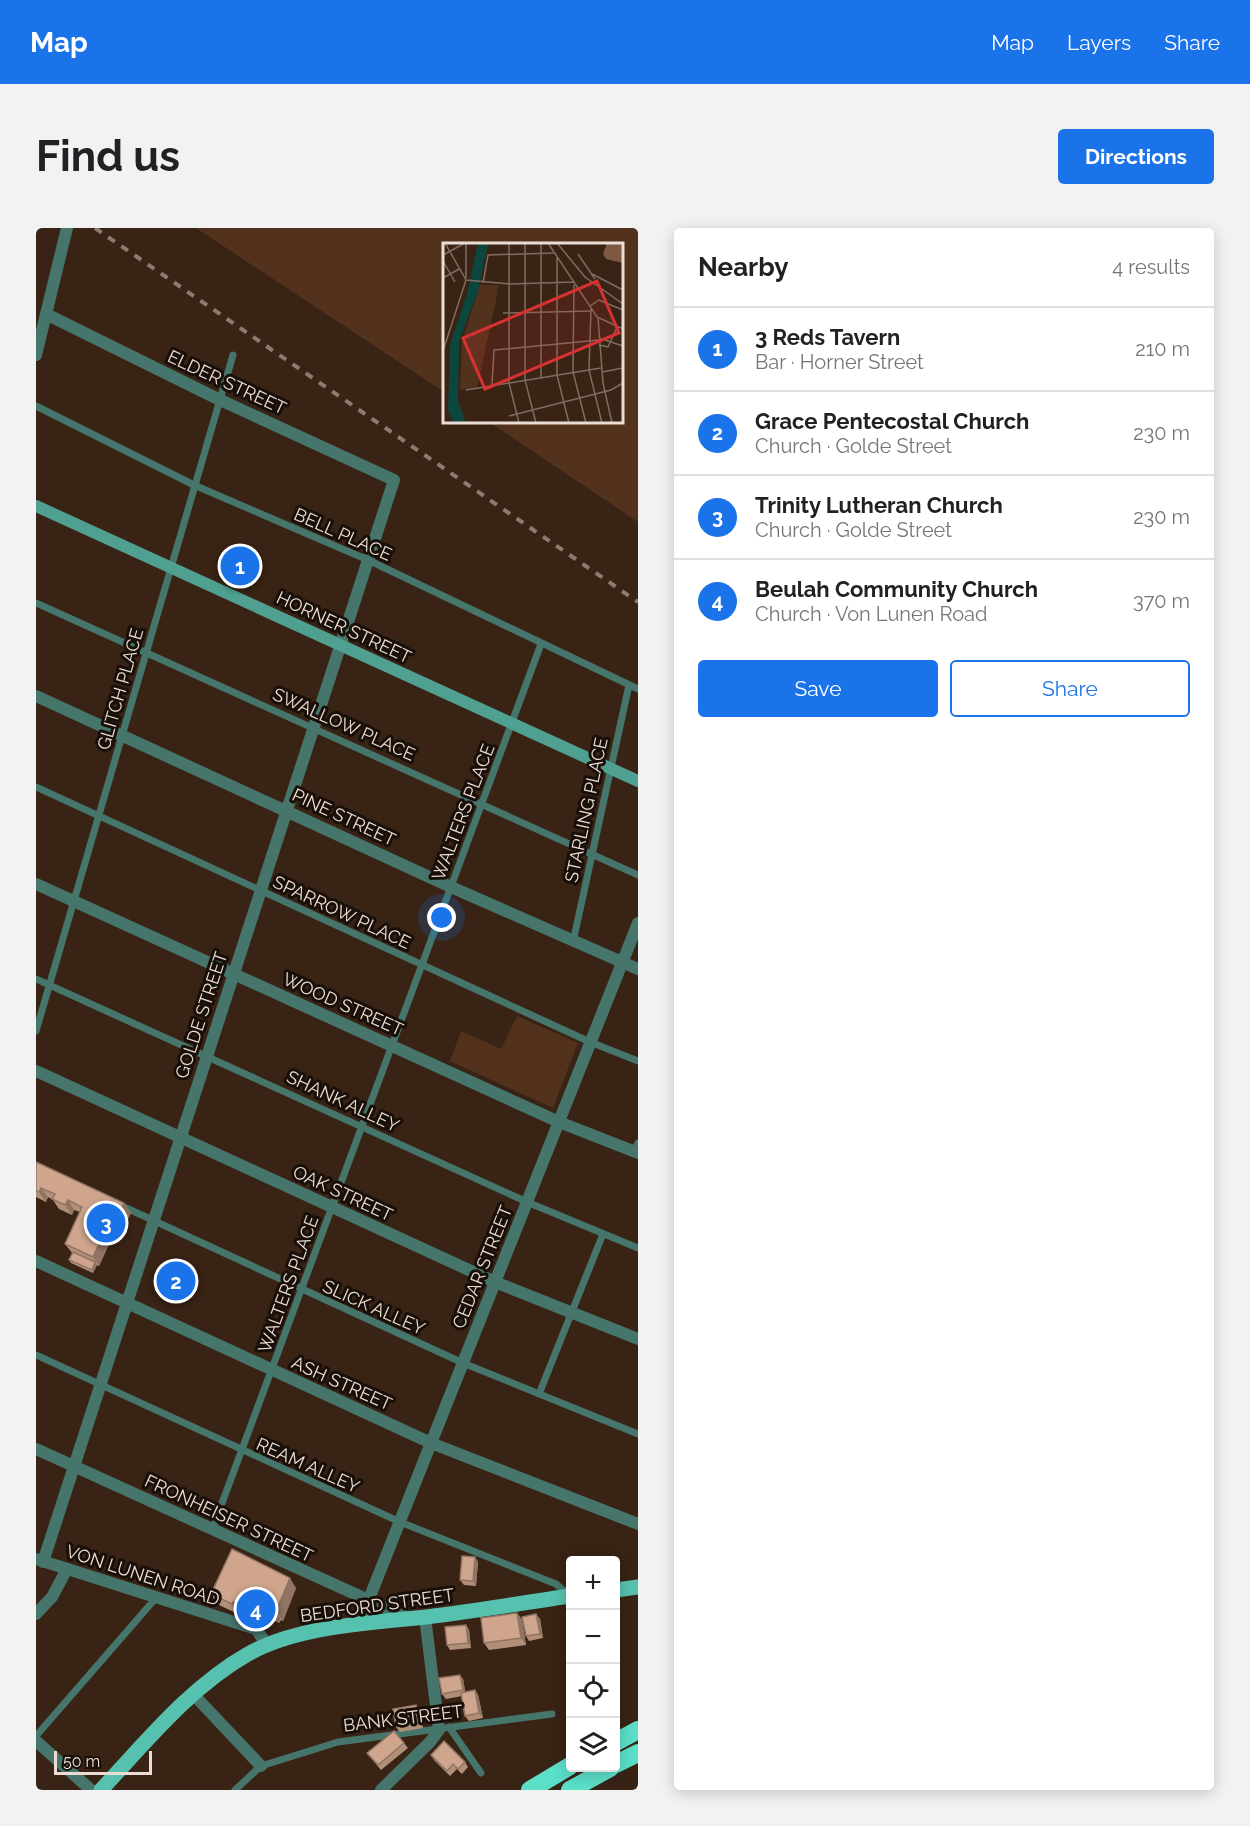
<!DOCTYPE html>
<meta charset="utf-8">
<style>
body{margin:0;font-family:Raleway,sans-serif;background:#f2f2f2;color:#202124}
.controls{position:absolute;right:18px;bottom:18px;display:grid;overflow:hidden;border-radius:6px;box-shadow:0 3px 15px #0003}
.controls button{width:54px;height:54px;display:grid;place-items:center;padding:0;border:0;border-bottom:2px solid #e0e0e0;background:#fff;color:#202124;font:30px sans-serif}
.scale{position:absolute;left:18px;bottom:15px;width:98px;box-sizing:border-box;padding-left:6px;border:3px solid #ecddd4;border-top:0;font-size:16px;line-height:21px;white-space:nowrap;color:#ecddd4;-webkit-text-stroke:4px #180f09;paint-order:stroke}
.you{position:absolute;left:406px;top:690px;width:21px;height:21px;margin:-15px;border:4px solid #fff;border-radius:50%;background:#1a73e8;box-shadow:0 0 0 9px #1a73e833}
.badge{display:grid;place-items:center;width:39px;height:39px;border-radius:50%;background:#1a73e8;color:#fff;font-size:20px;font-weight:700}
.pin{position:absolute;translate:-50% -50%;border:3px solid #fff;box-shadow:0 2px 6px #0006}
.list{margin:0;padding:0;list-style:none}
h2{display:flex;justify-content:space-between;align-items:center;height:78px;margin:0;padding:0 24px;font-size:26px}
h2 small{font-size:20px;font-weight:400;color:#757577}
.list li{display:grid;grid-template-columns:39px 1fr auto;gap:18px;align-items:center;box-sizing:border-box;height:84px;padding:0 24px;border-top:2px solid #e0e0e0}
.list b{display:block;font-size:22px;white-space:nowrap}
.list p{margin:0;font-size:20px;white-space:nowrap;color:#757577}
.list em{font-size:20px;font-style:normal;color:#757577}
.actions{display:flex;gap:12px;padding:18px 24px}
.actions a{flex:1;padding:14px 0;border:2px solid #1a73e8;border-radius:6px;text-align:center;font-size:21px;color:#1a73e8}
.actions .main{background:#1a73e8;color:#fff}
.icon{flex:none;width:33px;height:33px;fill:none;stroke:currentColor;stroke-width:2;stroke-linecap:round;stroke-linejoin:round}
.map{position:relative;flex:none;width:602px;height:1562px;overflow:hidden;border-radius:6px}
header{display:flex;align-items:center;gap:36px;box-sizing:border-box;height:84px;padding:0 30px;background:#1a73e8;color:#fff}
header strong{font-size:28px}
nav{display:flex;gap:33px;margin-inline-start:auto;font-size:21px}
.intro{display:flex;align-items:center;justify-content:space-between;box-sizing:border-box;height:144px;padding:0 36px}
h1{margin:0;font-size:42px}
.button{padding:15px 27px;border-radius:6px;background:#1a73e8;color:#fff;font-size:21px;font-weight:700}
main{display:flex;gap:36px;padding:0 36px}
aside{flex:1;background:#fff;border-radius:6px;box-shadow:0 3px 15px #0003}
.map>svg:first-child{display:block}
</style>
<header>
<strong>Map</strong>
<nav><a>Map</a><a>Layers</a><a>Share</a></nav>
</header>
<div class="intro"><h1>Find us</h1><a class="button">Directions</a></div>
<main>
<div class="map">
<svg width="602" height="1562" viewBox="0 0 602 1562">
<rect width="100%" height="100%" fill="#382315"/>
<g fill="#52321d">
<path d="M160,0H602V294L453,194H586V16H409L408,164Z"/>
<path d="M481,788L542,815L517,880L414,833L425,803L465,821Z"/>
</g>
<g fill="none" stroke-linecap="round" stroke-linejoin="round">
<g stroke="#45756b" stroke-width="7">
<path d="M0,178L158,257L332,332L602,461"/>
<path d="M0,375L602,647"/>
<path d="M0,559L554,814L602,833"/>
<path d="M537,714L593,457"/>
<path d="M0,751L491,974L602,1020"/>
<path d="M0,803L197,127"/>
<path d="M598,923L602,915"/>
<path d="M86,978L427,1135L602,1206"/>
<path d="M0,1127L364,1294L520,1356L533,1367"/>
<path d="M503,1166L567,1006"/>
<path d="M176,1302L505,416"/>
<path d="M413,1499L445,1545"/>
<path d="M0,1508L119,1371"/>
<path d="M199,1562L225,1538L302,1514L516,1486"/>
</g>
<g stroke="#45756b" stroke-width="12">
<path d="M0,127L31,0"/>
<path d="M0,468L415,659L602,741"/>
<path d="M0,656L523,894L602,925"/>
<path d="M0,843L459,1054L602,1111"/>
<path d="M0,1033L395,1215L602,1296"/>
<path d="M0,1221L372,1390"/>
<path d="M7,1334L358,252L182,171L10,86"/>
<path d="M0,1386L16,1369L31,1341"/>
<path d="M157,1466L225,1538"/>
<path d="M0,1513L55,1562"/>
<path d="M345,1562L394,1514L403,1502L389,1389"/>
</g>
<g stroke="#45756b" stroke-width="12">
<path d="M0,1331L220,1401L231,1417"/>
<path d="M323,1396L602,695"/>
</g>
<path stroke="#50a091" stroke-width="12" d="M0,278L602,553"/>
<g stroke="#57c1af" stroke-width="15">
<path d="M580,1362L602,1359"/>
<path d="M65,1562C110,1514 154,1459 212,1426C261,1398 334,1395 390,1389C438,1383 486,1375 534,1368"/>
</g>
<g stroke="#5bdfc9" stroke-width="18">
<path d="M580,1514L602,1502"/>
<path d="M580,1536L602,1525"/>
<path d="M494,1562L534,1538"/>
<path d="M534,1562L574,1540"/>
</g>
<path stroke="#8d7b70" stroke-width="4" stroke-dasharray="8 8" stroke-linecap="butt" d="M59,0L602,374"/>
</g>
<g fill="#b28f79">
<path d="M0,934L88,975L95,985L86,1004L80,1001L63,1038L61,1037L57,1045L35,1035L33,1032L37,1026L29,1016L44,984L38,982L36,987L23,981L17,972L12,969L10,974L0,969Z"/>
<path d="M439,1329L442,1334L440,1358L428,1357L424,1352Z"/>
<path d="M260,1360L247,1393L245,1392L243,1395L237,1392L236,1395L210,1383L209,1386L204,1383L202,1386L181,1376L175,1366Z"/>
<path d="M481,1385L486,1392L490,1417L453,1422L448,1415Z"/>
<path d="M500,1386L504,1391L507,1410L493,1413L490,1408Z"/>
<path d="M430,1397L433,1402L435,1420L414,1422L411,1417Z"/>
<path d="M427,1451L429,1464L439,1462L442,1467L447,1490L433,1493L429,1488L426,1468L410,1471L406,1466Z"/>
<path d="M384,1482L387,1500L364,1504L360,1499Z"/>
<path d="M368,1515L372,1520L345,1542L331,1525Z"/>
<path d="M395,1527L429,1534L432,1539L426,1546L421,1541L414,1548L398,1532Z"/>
</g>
<g fill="#917463">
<path d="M5,960L12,969L10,974L3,964Z"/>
<path d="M32,972L38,982L36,987L29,977Z"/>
<path d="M88,975L95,985L86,1004L79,994Z"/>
<path d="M74,992L80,1001L63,1038L57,1029Z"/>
<path d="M59,1034L61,1037L57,1045L56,1042Z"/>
<path d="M439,1329L442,1334L440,1358L437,1353Z"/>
<path d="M254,1350L260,1360L247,1393L240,1383Z"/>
<path d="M197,1374L204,1383L202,1386L196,1376Z"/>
<path d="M204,1374L210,1383L209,1386L203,1376Z"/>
<path d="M238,1382L245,1392L243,1395L236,1386Z"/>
<path d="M230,1383L237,1392L236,1395L229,1386Z"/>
<path d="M481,1385L486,1392L490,1417L485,1410Z"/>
<path d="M500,1386L504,1391L507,1410L504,1406Z"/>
<path d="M430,1397L433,1402L435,1420L432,1415Z"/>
<path d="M424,1447L427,1451L430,1467L427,1462Z"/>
<path d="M439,1462L442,1467L447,1490L443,1485Z"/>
<path d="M380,1477L384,1482L387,1500L384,1495Z"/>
</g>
<g fill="#cfa68d" stroke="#917463" stroke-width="1.5">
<path d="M0,934L88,975L79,994L74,992L57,1029L29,1016L46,979L32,972L29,977L16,971L19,966L5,960L3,964L0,963Z"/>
<path d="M37,1024L59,1034L56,1042L33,1032Z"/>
<path d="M196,1321L254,1350L240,1383L238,1382L236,1386L230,1383L229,1386L204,1374L203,1376L197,1374L196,1376L175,1366Z"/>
<path d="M426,1328L439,1329L437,1353L424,1352Z"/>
<path d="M481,1385L485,1410L448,1415L445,1390Z"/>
<path d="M500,1386L504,1406L490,1408L486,1389Z"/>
<path d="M430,1397L432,1415L411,1417L409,1399Z"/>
<path d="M424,1447L427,1462L406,1466L403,1450Z"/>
<path d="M439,1462L443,1485L429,1488L425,1465Z"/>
<path d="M380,1477L384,1495L360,1499L357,1481Z"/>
<path d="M358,1503L368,1515L342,1537L331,1525Z"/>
<path d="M408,1513L429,1534L422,1541L417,1536L411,1543L395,1527Z"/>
</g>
<g text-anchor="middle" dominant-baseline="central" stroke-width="6" stroke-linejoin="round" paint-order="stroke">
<g font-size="18" fill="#ecddd4" stroke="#180f09">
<text transform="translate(191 154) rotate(25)">ELDER STREET</text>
<text transform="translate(307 306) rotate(24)">BELL PLACE</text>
<text transform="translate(308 399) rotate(25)">HORNER STREET</text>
<text transform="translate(84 461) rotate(-74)">GLITCH PLACE</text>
<text transform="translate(308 496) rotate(24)">SWALLOW PLACE</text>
<text transform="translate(550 582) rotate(-78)">STARLING PLACE</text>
<text transform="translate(427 584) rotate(-69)">WALTERS PLACE</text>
<text transform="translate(308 589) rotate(25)">PINE STREET</text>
<text transform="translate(306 684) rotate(25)">SPARROW PLACE</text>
<text transform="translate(307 776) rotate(24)">WOOD STREET</text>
<text transform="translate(165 787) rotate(-72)">GOLDE STREET</text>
<text transform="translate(307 873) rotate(25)">SHANK ALLEY</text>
<text transform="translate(307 965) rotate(25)">OAK STREET</text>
<text transform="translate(446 1039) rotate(-68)">CEDAR STREET</text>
<text transform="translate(252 1056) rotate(-70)">WALTERS PLACE</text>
<text transform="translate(338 1079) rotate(24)">SLICK ALLEY</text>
<text transform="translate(306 1155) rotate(24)">ASH STREET</text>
<text transform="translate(272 1237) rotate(24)">REAM ALLEY</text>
<text transform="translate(193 1290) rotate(25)">FRONHEISER STREET</text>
<text transform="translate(107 1347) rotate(18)">VON LUNEN ROAD</text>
<text transform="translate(341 1377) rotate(-8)">BEDFORD STREET</text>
<text transform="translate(367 1490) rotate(-7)">BANK STREET</text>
</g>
</g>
<g transform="translate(407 15)">
<rect width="180" height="180" fill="#382315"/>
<path d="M37,42H55L53,58L34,144L17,147L19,98Z" fill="#52321d"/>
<path d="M164,0H180V20L163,16L160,11Z" fill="#7e5942"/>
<path d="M35,0H45L35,48L16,98L15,158L23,180H10L5,167L7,102L24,51Z" fill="#0b473e"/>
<path fill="none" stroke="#806d61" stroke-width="1.5" d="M2,0L23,37M66,0V140L76,180M82,0V137L93,180M105,0L154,74L180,86M114,0L142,34L180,61M135,11L152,36M0,12L22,0M114,15V132L126,180M0,18L12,39M149,31L180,47M0,35L16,26M23,35V0M23,37L67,41M40,40L45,12L111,10M67,41L131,39M131,42L130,129L143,180M147,63L156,57L180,67M148,65L146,127L159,180M60,70L149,68M155,75L160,140L169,180M156,95L180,103M156,102L165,104L174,84M0,108L23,37M159,129L180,125M98,134V0M49,142L51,107L156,97M23,147L158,125M66,173L168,147L180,140"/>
<path fill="#d73131" fill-opacity="0.15" stroke="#d73131" stroke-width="3" d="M154,38L176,90L42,146L20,95Z"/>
<rect width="180" height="180" fill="none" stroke="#ecddd4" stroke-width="3"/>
</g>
</svg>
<div class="controls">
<button>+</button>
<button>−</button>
<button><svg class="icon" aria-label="locate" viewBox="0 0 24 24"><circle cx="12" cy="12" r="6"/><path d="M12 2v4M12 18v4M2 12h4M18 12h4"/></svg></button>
<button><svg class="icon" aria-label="layers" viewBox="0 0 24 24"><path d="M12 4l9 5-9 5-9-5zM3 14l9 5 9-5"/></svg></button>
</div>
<div class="scale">50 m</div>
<div class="you"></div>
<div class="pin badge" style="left:204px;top:338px">1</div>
<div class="pin badge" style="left:140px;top:1053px">2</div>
<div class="pin badge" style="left:70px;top:995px">3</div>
<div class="pin badge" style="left:220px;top:1381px">4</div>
</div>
<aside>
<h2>Nearby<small>4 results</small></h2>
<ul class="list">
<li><span class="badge">1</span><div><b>3 Reds Tavern</b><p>Bar · Horner Street</p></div><em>210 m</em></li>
<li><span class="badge">2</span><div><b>Grace Pentecostal Church</b><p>Church · Golde Street</p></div><em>230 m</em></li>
<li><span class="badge">3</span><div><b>Trinity Lutheran Church</b><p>Church · Golde Street</p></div><em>230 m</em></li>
<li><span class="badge">4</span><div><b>Beulah Community Church</b><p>Church · Von Lunen Road</p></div><em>370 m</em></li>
</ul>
<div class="actions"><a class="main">Save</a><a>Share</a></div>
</aside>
</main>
